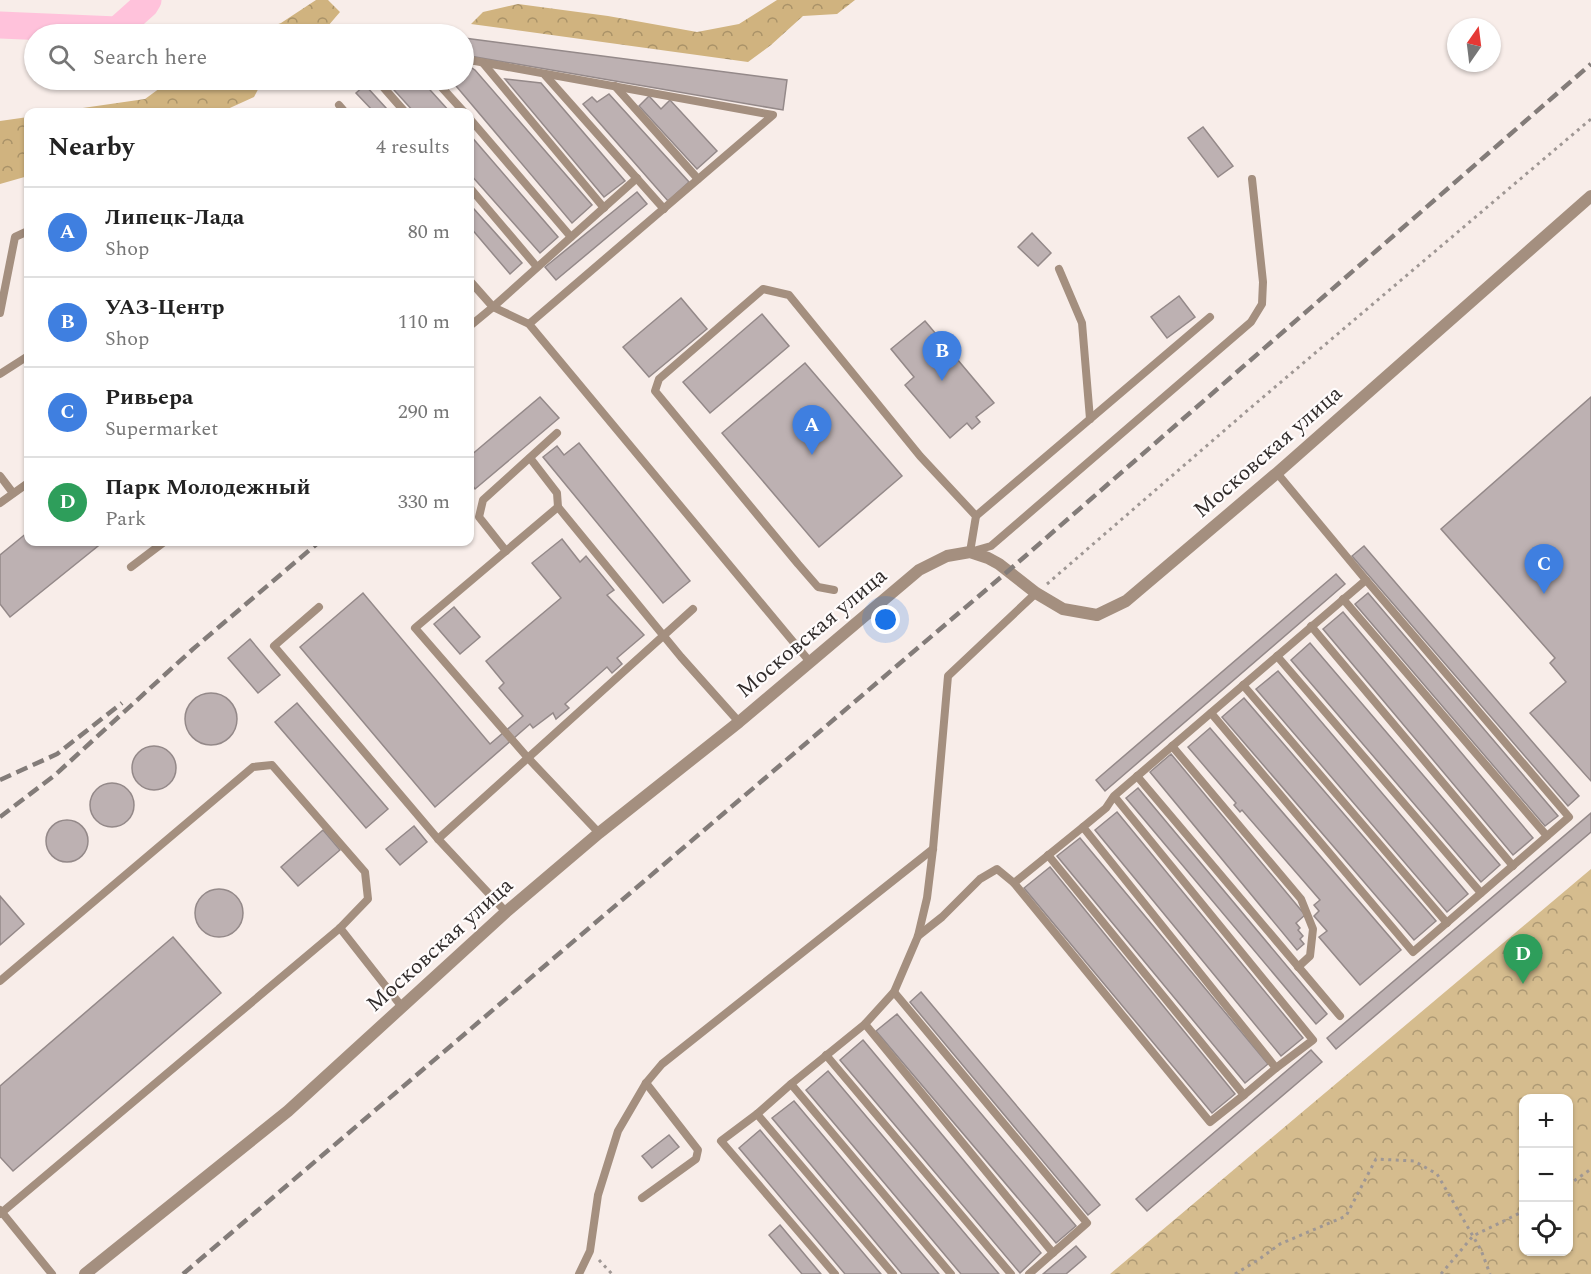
<!DOCTYPE html>
<meta charset="utf-8">
<style>
body{margin:0;font-family:Spectral,serif;background:#f6f6f6;color:#222}
.controls{position:absolute;right:18px;bottom:18px;display:grid;overflow:hidden;border-radius:12px;box-shadow:0 2px 4px #0004}
.controls button{width:54px;height:54px;display:grid;place-items:center;padding:0;border:0;border-bottom:2px solid #e0e0e0;background:#fff;color:#222;font:30px sans-serif}
.compass{position:absolute;left:1447px;top:18px;width:54px;height:54px;border-radius:50%;background:#fff;box-shadow:0 2px 4px #0004;rotate:14deg}
.you{position:absolute;left:886px;top:620px;width:21px;height:21px;margin:-15px;border:4px solid #fff;border-radius:50%;background:#1a73e8;box-shadow:0 0 0 9px #1a73e833}
.badge{display:grid;place-items:center;width:39px;height:39px;border-radius:50%;background:#6553cc;color:#fff;font-size:20px;font-weight:700}
.pin{position:absolute;translate:-50% -50px;filter:drop-shadow(0 2px 3px #0008)}
.pin::after{content:'';position:absolute;top:32px;width:21px;height:18px;background:inherit;clip-path:polygon(0 0,100% 0,50% 100%)}
.list{margin:0;padding:0;list-style:none}
h2{display:flex;justify-content:space-between;align-items:center;height:78px;margin:0;padding:0 24px;font-size:26px}
h2 small{font-size:20px;font-weight:400;color:#767676}
.list li{display:grid;grid-template-columns:39px 1fr auto;gap:18px;align-items:center;box-sizing:border-box;height:90px;padding:0 24px;border-top:2px solid #e0e0e0}
.list b{display:block;font-size:22px;white-space:nowrap}
.list p{margin:0;font-size:20px;white-space:nowrap;color:#767676}
.list em{font-size:20px;font-style:normal;color:#767676}
.icon{flex:none;width:33px;height:33px;fill:none;stroke:currentColor;stroke-width:2;stroke-linecap:round;stroke-linejoin:round}
.map{position:relative;flex:none;width:1591px;height:1274px;overflow:hidden}
.search{position:absolute;background:#fff;box-shadow:0 2px 4px #0004;left:24px;top:24px;width:450px;height:66px;display:flex;align-items:center;gap:15px;box-sizing:border-box;padding:0 21px;border-radius:33px;color:#767676;font-size:22px}
.panel{position:absolute;background:#fff;box-shadow:0 2px 4px #0004;left:24px;top:108px;width:450px;height:438px;border-radius:12px}
.map>svg:first-child{display:block}
</style>
<div class="map">
<svg width="1591" height="1274" viewBox="0 0 1591 1274">
<defs>
<pattern id="forest-crowns" width="20" height="18" patternUnits="userSpaceOnUse" patternTransform="scale(1.5)"><rect width="20" height="18" fill="#d0b37f"/><path d="M2 6a3 3 0 1 1 6 0M12 15a3 3 0 1 1 6 0" fill="none" stroke="#a99268"/></pattern>
<pattern id="park-crowns" width="20" height="18" patternUnits="userSpaceOnUse" patternTransform="scale(1.5)"><rect width="20" height="18" fill="#d5bc8e"/><path d="M2 6a3 3 0 1 1 6 0M12 15a3 3 0 1 1 6 0" fill="none" stroke="#ad9974"/></pattern>
</defs>
<rect width="100%" height="100%" fill="#f8ede9"/>
<g fill="url(#forest-crowns)">
<path d="M316,0H328L340,12L322,33L251,34L281,23Z"/>
<path d="M777,0H855L837,14L803,16L771,45L748,62L471,24L483,12L518,4L608,16L697,32L739,24Z"/>
<path d="M171,80H263L254,97L221,112H55L145,99Z"/>
<path d="M28,117V176L0,184V121Z"/>
</g>
<path fill="url(#park-crowns)" fill-rule="evenodd" d="M1591,869V1274H1110ZM1524,1098H1568V1252H1524Z"/>
<g fill="none" stroke-linecap="round" stroke-linejoin="round">
<path stroke="#ffc2db" stroke-width="27" d="M0,25L117,30L145,5L148,0"/>
</g>
<g fill="#bdb1b2" stroke="#948989" stroke-width="1.5">
<path d="M388,28L434,34H380Z"/>
<path d="M464,38L787,80L783,110L464,55Z"/>
<path d="M464,63L475,70L592,205L572,223L451,80H464Z"/>
<path d="M505,79L541,83L625,181L604,197Z"/>
<path d="M385,80H421L450,112H414Z"/>
<path d="M365,85L386,108L381,112H374L356,93Z"/>
<path d="M609,94L689,182L668,201L583,104L592,97L597,102Z"/>
<path d="M649,96L661,109L670,100L717,151L697,169L639,106Z"/>
<path d="M1203,127L1233,166L1218,177L1188,138Z"/>
<path d="M470,135L558,237L540,253L470,174Z"/>
<path d="M637,192L647,204L556,280L545,267Z"/>
<path d="M474,209L522,263L510,274L470,227V213Z"/>
<path d="M1032,233L1051,253L1038,266L1018,247Z"/>
<path d="M1179,296L1195,317L1167,338L1151,317Z"/>
<path d="M681,298L707,329L649,377L623,347Z"/>
<path d="M762,314L789,346L710,413L683,382Z"/>
<path d="M925,321L994,403L976,417L980,422L972,429L967,423L950,438L905,385L914,377L891,349Z"/>
<path d="M805,363L902,476L819,547L722,433Z"/>
<path d="M540,397L559,418L475,489L470,482V456Z"/>
<path d="M1591,397V781L1530,713L1566,682L1550,663L1555,658L1441,529Z"/>
<path d="M579,443L690,581L663,603L543,457L557,446L564,455Z"/>
<path d="M28,532V542H103L10,617L0,604V555Z"/>
<path d="M562,539L580,562L586,556L614,590L607,595L644,635L617,658L622,664L612,673L607,667L565,704L569,708L556,719L553,713L533,728L530,724L435,807L300,647L363,593L490,744L523,716L499,688L504,683L486,661L561,598L532,563Z"/>
<path d="M1364,546L1579,796L1568,806L1352,556Z"/>
<path d="M1336,574L1345,584L1105,791L1096,780Z"/>
<path d="M1368,593L1558,816L1545,826L1355,604Z"/>
<path d="M454,607L480,637L460,654L434,624Z"/>
<path d="M1343,612L1533,838L1513,855L1323,629Z"/>
<path d="M250,639L280,675L258,693L228,658Z"/>
<path d="M1310,643L1500,865L1481,882L1291,660Z"/>
<path d="M1278,671L1468,894L1447,912L1256,689Z"/>
<circle cx="211" cy="719" r="26"/>
<path d="M1244,698L1436,921L1414,940L1222,717Z"/>
<path d="M297,703L388,809L366,828L275,722Z"/>
<path d="M1210,728L1401,950L1360,985L1319,937L1327,931L1314,916L1319,911L1314,905L1320,900L1242,810L1240,812L1234,805L1236,803L1188,747Z"/>
<circle cx="154" cy="768" r="22"/>
<path d="M1171,754L1305,915L1296,923L1300,928L1298,930L1303,936L1300,939L1304,944L1297,950L1150,772Z"/>
<circle cx="112" cy="805" r="22"/>
<path d="M1138,788L1327,1014L1316,1024L1126,798Z"/>
<path d="M1117,812L1303,1038L1281,1056L1095,830Z"/>
<path d="M1591,813V832L1336,1049L1327,1038Z"/>
<circle cx="67" cy="841" r="21"/>
<path d="M414,826L427,842L400,865L386,849Z"/>
<path d="M323,830L340,850L298,886L281,867Z"/>
<path d="M1080,838L1268,1064L1245,1083L1057,856Z"/>
<path d="M1050,867L1235,1094L1212,1113L1024,888Z"/>
<circle cx="219" cy="913" r="24"/>
<path d="M0,896L24,924L0,945Z"/>
<path d="M173,937L221,993L13,1171L0,1157V1086Z"/>
<path d="M921,992L1100,1205L1088,1215L910,1002Z"/>
<path d="M897,1014L1076,1226L1056,1243L876,1031Z"/>
<path d="M863,1040L1041,1253L1020,1273L840,1060Z"/>
<path d="M1311,1050L1322,1062L1147,1211L1136,1199Z"/>
<path d="M828,1071L999,1274H961L806,1090Z"/>
<path d="M794,1101L939,1274H902L772,1118Z"/>
<path d="M760,1130L881,1274H845L739,1148Z"/>
<path d="M669,1135L679,1147L652,1168L642,1156Z"/>
<path d="M780,1225L821,1274H802L769,1235Z"/>
<path d="M1076,1246L1086,1257L1066,1274H1043Z"/>
</g>
<g fill="none" stroke-linecap="round" stroke-linejoin="round">
<g stroke="#9f9794" stroke-width="3" stroke-dasharray="3 4.5" stroke-linecap="butt">
<path d="M1047,584L1248,410L1591,119"/>
<path d="M1568,1185L1591,1169"/>
<path d="M599,1260L612,1274"/>
<path d="M1235,1274L1258,1260L1280,1244L1346,1216L1376,1159L1414,1161L1437,1174L1481,1250L1490,1274"/>
<path d="M1441,1274L1473,1236L1524,1211"/>
</g>
<g stroke="#a48f7f" stroke-width="8">
<path d="M464,59L773,115L529,324"/>
<path d="M483,63L604,208"/>
<path d="M545,75L664,209"/>
<path d="M377,80L405,112"/>
<path d="M435,80L464,112"/>
<path d="M354,83L358,80"/>
<path d="M615,86L698,179"/>
<path d="M339,105L345,112"/>
<path d="M470,119L571,237"/>
<path d="M470,188L537,267"/>
<path d="M1059,269L1082,323L1090,419"/>
<path d="M470,281L493,307L529,324L810,662"/>
<path d="M0,313L15,237L28,231"/>
<path d="M470,326L493,307L637,178"/>
<path d="M0,374L28,356"/>
<path d="M530,458L557,493L558,507L681,657L739,722"/>
<path d="M0,476L13,493"/>
<path d="M0,503L28,483"/>
<path d="M558,507L415,628L528,758L599,833"/>
<path d="M976,516L1210,317"/>
<path d="M506,551L479,517L483,500L557,433"/>
<path d="M131,567L164,542"/>
<path d="M834,590L818,587L798,564L655,391L659,379L763,289L789,295L920,456L976,516L970,552L991,546L1251,322L1262,304L1263,282L1252,179"/>
<path d="M1343,599L1547,836"/>
<path d="M319,607L274,646L438,839L506,912"/>
<path d="M1311,626L1513,866"/>
<path d="M1277,656L1481,893"/>
<path d="M1243,685L1447,923"/>
<path d="M1211,713L1413,952L1569,817L1366,580L1277,473"/>
<path d="M1172,746L1301,899L1313,929L1310,956L1298,967"/>
<path d="M1137,776L1340,1016"/>
<path d="M1114,796L1313,1040L1276,1068L1083,827L1106,808L1114,796L1366,580"/>
<path d="M438,839L693,609"/>
<path d="M1048,855L1244,1095L1276,1068"/>
<path d="M1014,883L1083,827"/>
<path d="M340,928L402,1007"/>
<path d="M918,936L942,917L980,879L997,869L1014,883L1210,1122L1244,1095"/>
<path d="M0,981L253,767L272,765L365,872L368,899L340,928L0,1214"/>
<path d="M894,992L1087,1223L1029,1274"/>
<path d="M865,1024L1053,1253"/>
<path d="M826,1055L1011,1274"/>
<path d="M791,1084L951,1274"/>
<path d="M757,1114L893,1274"/>
<path d="M642,1198L696,1159L698,1150L646,1083"/>
<path d="M0,1210L52,1274"/>
<path d="M579,1274L590,1251L598,1195L618,1131L646,1083L662,1064L933,849"/>
<path d="M835,1274L721,1141L757,1114L791,1084L865,1024L894,992L918,936L927,898L933,849L948,676L1036,593"/>
</g>
<path stroke="#a48f7f" stroke-width="12" d="M85,1274L288,1111L506,912L599,833L739,722L919,570L947,556L970,552L988,558L999,564L1036,593L1063,609L1097,615L1126,601L1277,473L1591,196"/>
<g stroke="#837c79" stroke-width="4.5" stroke-dasharray="12 6" stroke-linecap="butt">
<path d="M0,780L57,754L122,703"/>
<path d="M0,817L55,775L193,649L319,542"/>
<path d="M183,1274L1007,572L1591,64"/>
</g>
</g>
<g text-anchor="middle" dominant-baseline="central" stroke-width="4.5" stroke-linejoin="round" paint-order="stroke">
<g font-size="22" fill="#312c2b" stroke="#fffcfc">
<text transform="translate(1268 452) rotate(-41)">Московская улица</text>
<text transform="translate(812 633) rotate(-40)">Московская улица</text>
<text transform="translate(440 945) rotate(-42)">Московская улица</text>
</g>
</g>
</svg>
<div class="controls">
<button>+</button>
<button>−</button>
<button><svg class="icon" aria-label="locate" viewBox="0 0 24 24"><circle cx="12" cy="12" r="6"/><path d="M12 2v4M12 18v4M2 12h4M18 12h4"/></svg></button>
</div>
<svg class="compass" viewBox="-18 -18 36 36"><path d="M0-13l5 13h-10z" fill="#e53935"/><path d="M0 13l5-13h-10z" fill="#767676"/></svg>
<div class="you"></div>
<div class="pin badge" style="left:812px;top:455px;background:#3f7fe0">A</div>
<div class="pin badge" style="left:942px;top:381px;background:#3f7fe0">B</div>
<div class="pin badge" style="left:1544px;top:594px;background:#3f7fe0">C</div>
<div class="pin badge" style="left:1523px;top:984px;background:#2e9e5b">D</div>
<div class="search"><svg class="icon" aria-label="search" viewBox="0 0 24 24"><circle cx="10" cy="10" r="6"/><path d="M15 15l6 6"/></svg>Search here</div>
<section class="panel">
<h2>Nearby<small>4 results</small></h2>
<ul class="list">
<li><span class="badge" style="background:#3f7fe0">A</span><div><b>Липецк-Лада</b><p>Shop</p></div><em>80 m</em></li>
<li><span class="badge" style="background:#3f7fe0">B</span><div><b>УАЗ-Центр</b><p>Shop</p></div><em>110 m</em></li>
<li><span class="badge" style="background:#3f7fe0">C</span><div><b>Ривьера</b><p>Supermarket</p></div><em>290 m</em></li>
<li><span class="badge" style="background:#2e9e5b">D</span><div><b>Парк Молодежный</b><p>Park</p></div><em>330 m</em></li>
</ul>
</section>
</div>
